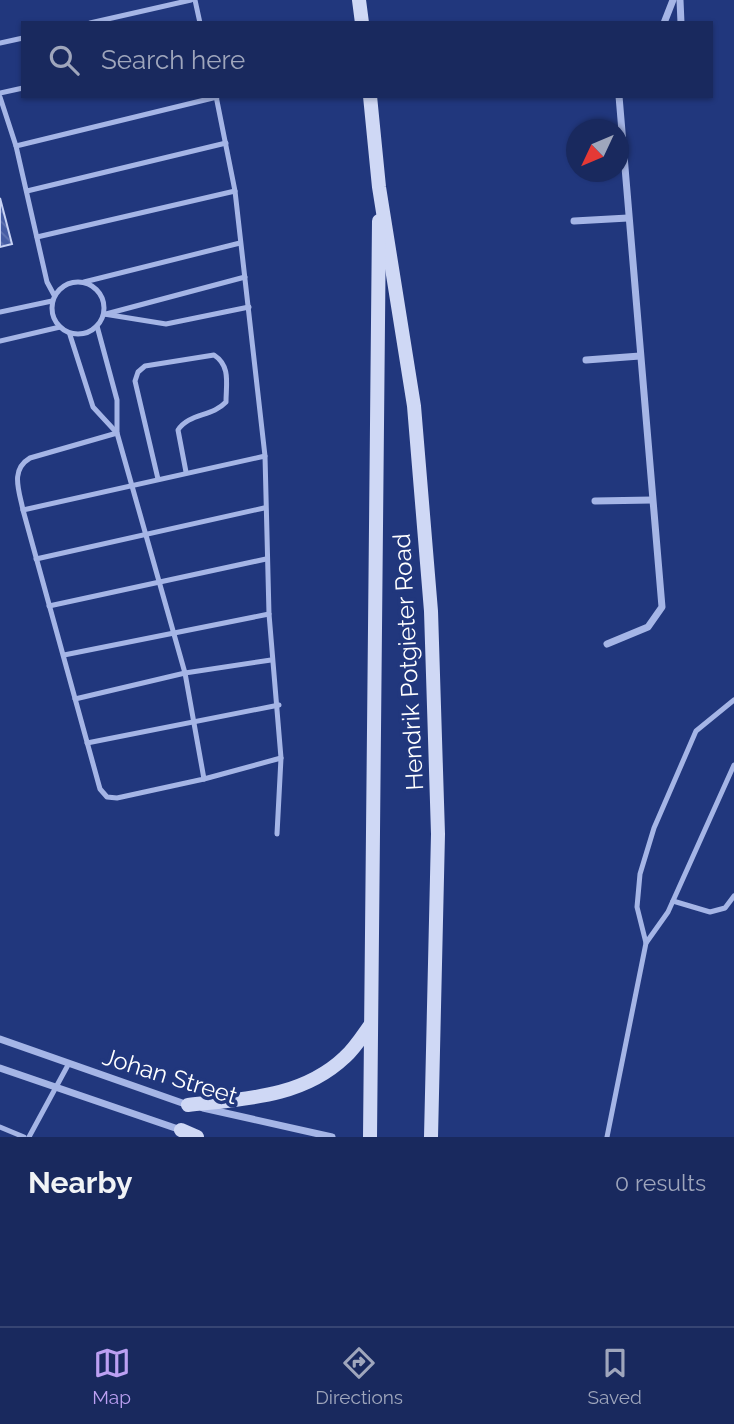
<!DOCTYPE html>
<style>
body{margin:0;font-family:Raleway,sans-serif;background:#263567;color:#f1f3f6}
.compass{position:absolute;left:566px;top:119px;width:63px;height:63px;border-radius:50%;background:#19295e;box-shadow:0 2px 5px #0004;rotate:226deg}
.list{margin:0;padding:0;list-style:none}
h2{display:flex;justify-content:space-between;align-items:center;height:91px;margin:0;padding:0 28px;font-size:30px}
h2 small{font-size:23px;font-weight:400;color:#9fa6bc}
.icon{flex:none;width:38px;height:38px;fill:none;stroke:currentColor;stroke-width:2;stroke-linecap:round;stroke-linejoin:round}
.map{position:relative;flex:none;width:734px;height:1137px;overflow:hidden}
.search{position:absolute;background:#19295e;box-shadow:0 2px 5px #0004;left:21px;right:21px;top:21px;height:77px;display:flex;align-items:center;gap:18px;box-sizing:border-box;padding:0 24px;border-radius:0px;color:#9fa6bc;font-size:26px}
.sheet{height:189px;background:#19295e}
nav{display:flex;justify-content:space-around;align-items:center;box-sizing:border-box;height:98px;border-top:2px solid #374573;background:#19295e;font-size:19px;color:#9fa6bc}
nav a{display:grid;justify-items:center;gap:4px}
nav .on{color:#bca0f2}
.map>svg:first-child{display:block}
</style>
<div class="map">
<svg width="734" height="1137" viewBox="0 0 734 1137">
<defs>
<pattern id="building-back-hatch" width="6" height="6" patternUnits="userSpaceOnUse" patternTransform="scale(1.75)"><rect width="6" height="6" fill="#465da4"/><path d="M-1 5l2 2M0 0l6 6M5-1l2 2" fill="none" stroke="#6275b2"/></pattern>
</defs>
<rect width="100%" height="100%" fill="#21377d"/>
<path fill="url(#building-back-hatch)" stroke="#c8d3f5" stroke-width="2" d="M0,198L12,244L0,247Z"/>
<g fill="none" stroke-linecap="round" stroke-linejoin="round">
<g stroke="#a5b5e6" stroke-width="5">
<path d="M195,0L200,23"/>
<path d="M90,23L191,0"/>
<path d="M0,43L23,38"/>
<path d="M0,93L23,88"/>
<path d="M216,96L235,191L265,456"/>
<path d="M0,97L16,146L47,282L54,295"/>
<path d="M16,146L217,97"/>
<path d="M27,191L226,143"/>
<path d="M37,237L235,191"/>
<circle cx="78" cy="308" r="26"/>
<path d="M84,282L240,243"/>
<path d="M0,312L52,301"/>
<path d="M104,314L166,324L249,307"/>
<path d="M106,314L245,277"/>
<path d="M97,326L117,400V433L185,673L204,779L117,798L107,797L100,789L23,510C19,490 10,470 30,458L117,433"/>
<path d="M70,335L93,407L117,433"/>
<path d="M0,341L60,327"/>
<path d="M158,479L135,381L138,372L145,366L214,355C231,366 226,384 226,402C212,417 189,413 178,430L186,472"/>
<path d="M23,510L265,456L269,614L281,758L277,834"/>
<path d="M36,559L264,508"/>
<path d="M49,606L266,559"/>
<path d="M64,655L269,614"/>
<path d="M75,699L185,673L271,660"/>
<path d="M87,743L279,705"/>
<path d="M204,779L281,758"/>
<path d="M673,901L710,912L725,908L734,896"/>
<path d="M646,943L637,907L640,874L654,828L696,731L734,700"/>
<path d="M0,1127L24,1137"/>
<path d="M29,1137L68,1065"/>
<path d="M607,1137L646,943L668,912L734,765"/>
</g>
<g stroke="#a5b5e6" stroke-width="7">
<path d="M680,0L681,23"/>
<path d="M664,23L673,0"/>
<path d="M574,221L628,218"/>
<path d="M586,360L640,356"/>
<path d="M595,501L652,500"/>
<path d="M607,644L648,627L662,607L619,96"/>
<path d="M0,1039L188,1105"/>
<path d="M0,1068L181,1130"/>
<path d="M203,1108L332,1137"/>
</g>
<g stroke="#cfd8f5" stroke-width="14">
<path d="M359,0L362,23"/>
<path d="M370,96L379,187L414,406L431,611L438,834L431,1137"/>
<path d="M188,1105C243,1099 302,1098 345,1057C355,1048 363,1035 371,1024"/>
<path d="M181,1130L197,1137"/>
<path d="M370,1137L379,221"/>
</g>
</g>
<g text-anchor="middle" dominant-baseline="central" stroke-width="7" stroke-linejoin="round" paint-order="stroke">
<g font-size="24" fill="#fff" stroke="#21377d">
<text transform="translate(408 662) rotate(-93)">Hendrik Potgieter Road</text>
<text transform="translate(170 1076) rotate(17)">Johan Street</text>
</g>
</g>
</svg>
<svg class="compass" viewBox="-18 -18 36 36"><path d="M0-13l5 13h-10z" fill="#e53935"/><path d="M0 13l5-13h-10z" fill="#9fa6bc"/></svg>
<div class="search"><svg class="icon" aria-label="search" viewBox="0 0 24 24"><circle cx="10" cy="10" r="6"/><path d="M15 15l6 6"/></svg>Search here</div>
</div>
<section class="sheet">
<h2>Nearby<small>0 results</small></h2>
<ul class="list">
</ul>
</section>
<nav>
<a class="on"><svg class="icon" aria-label="map" viewBox="0 0 24 24"><path d="M3 6l6-2 6 2 6-2v14l-6 2-6-2-6 2zM9 4v14M15 6v14"/></svg>Map</a>
<a><svg class="icon" aria-label="directions" viewBox="0 0 24 24"><path d="M12 3l9 9-9 9-9-9zM9 14v-3h6M13 9l2 2-2 2"/></svg>Directions</a>
<a><svg class="icon" aria-label="saved" viewBox="0 0 24 24"><path d="M7 4h10v16l-5-4-5 4z"/></svg>Saved</a>
</nav>
